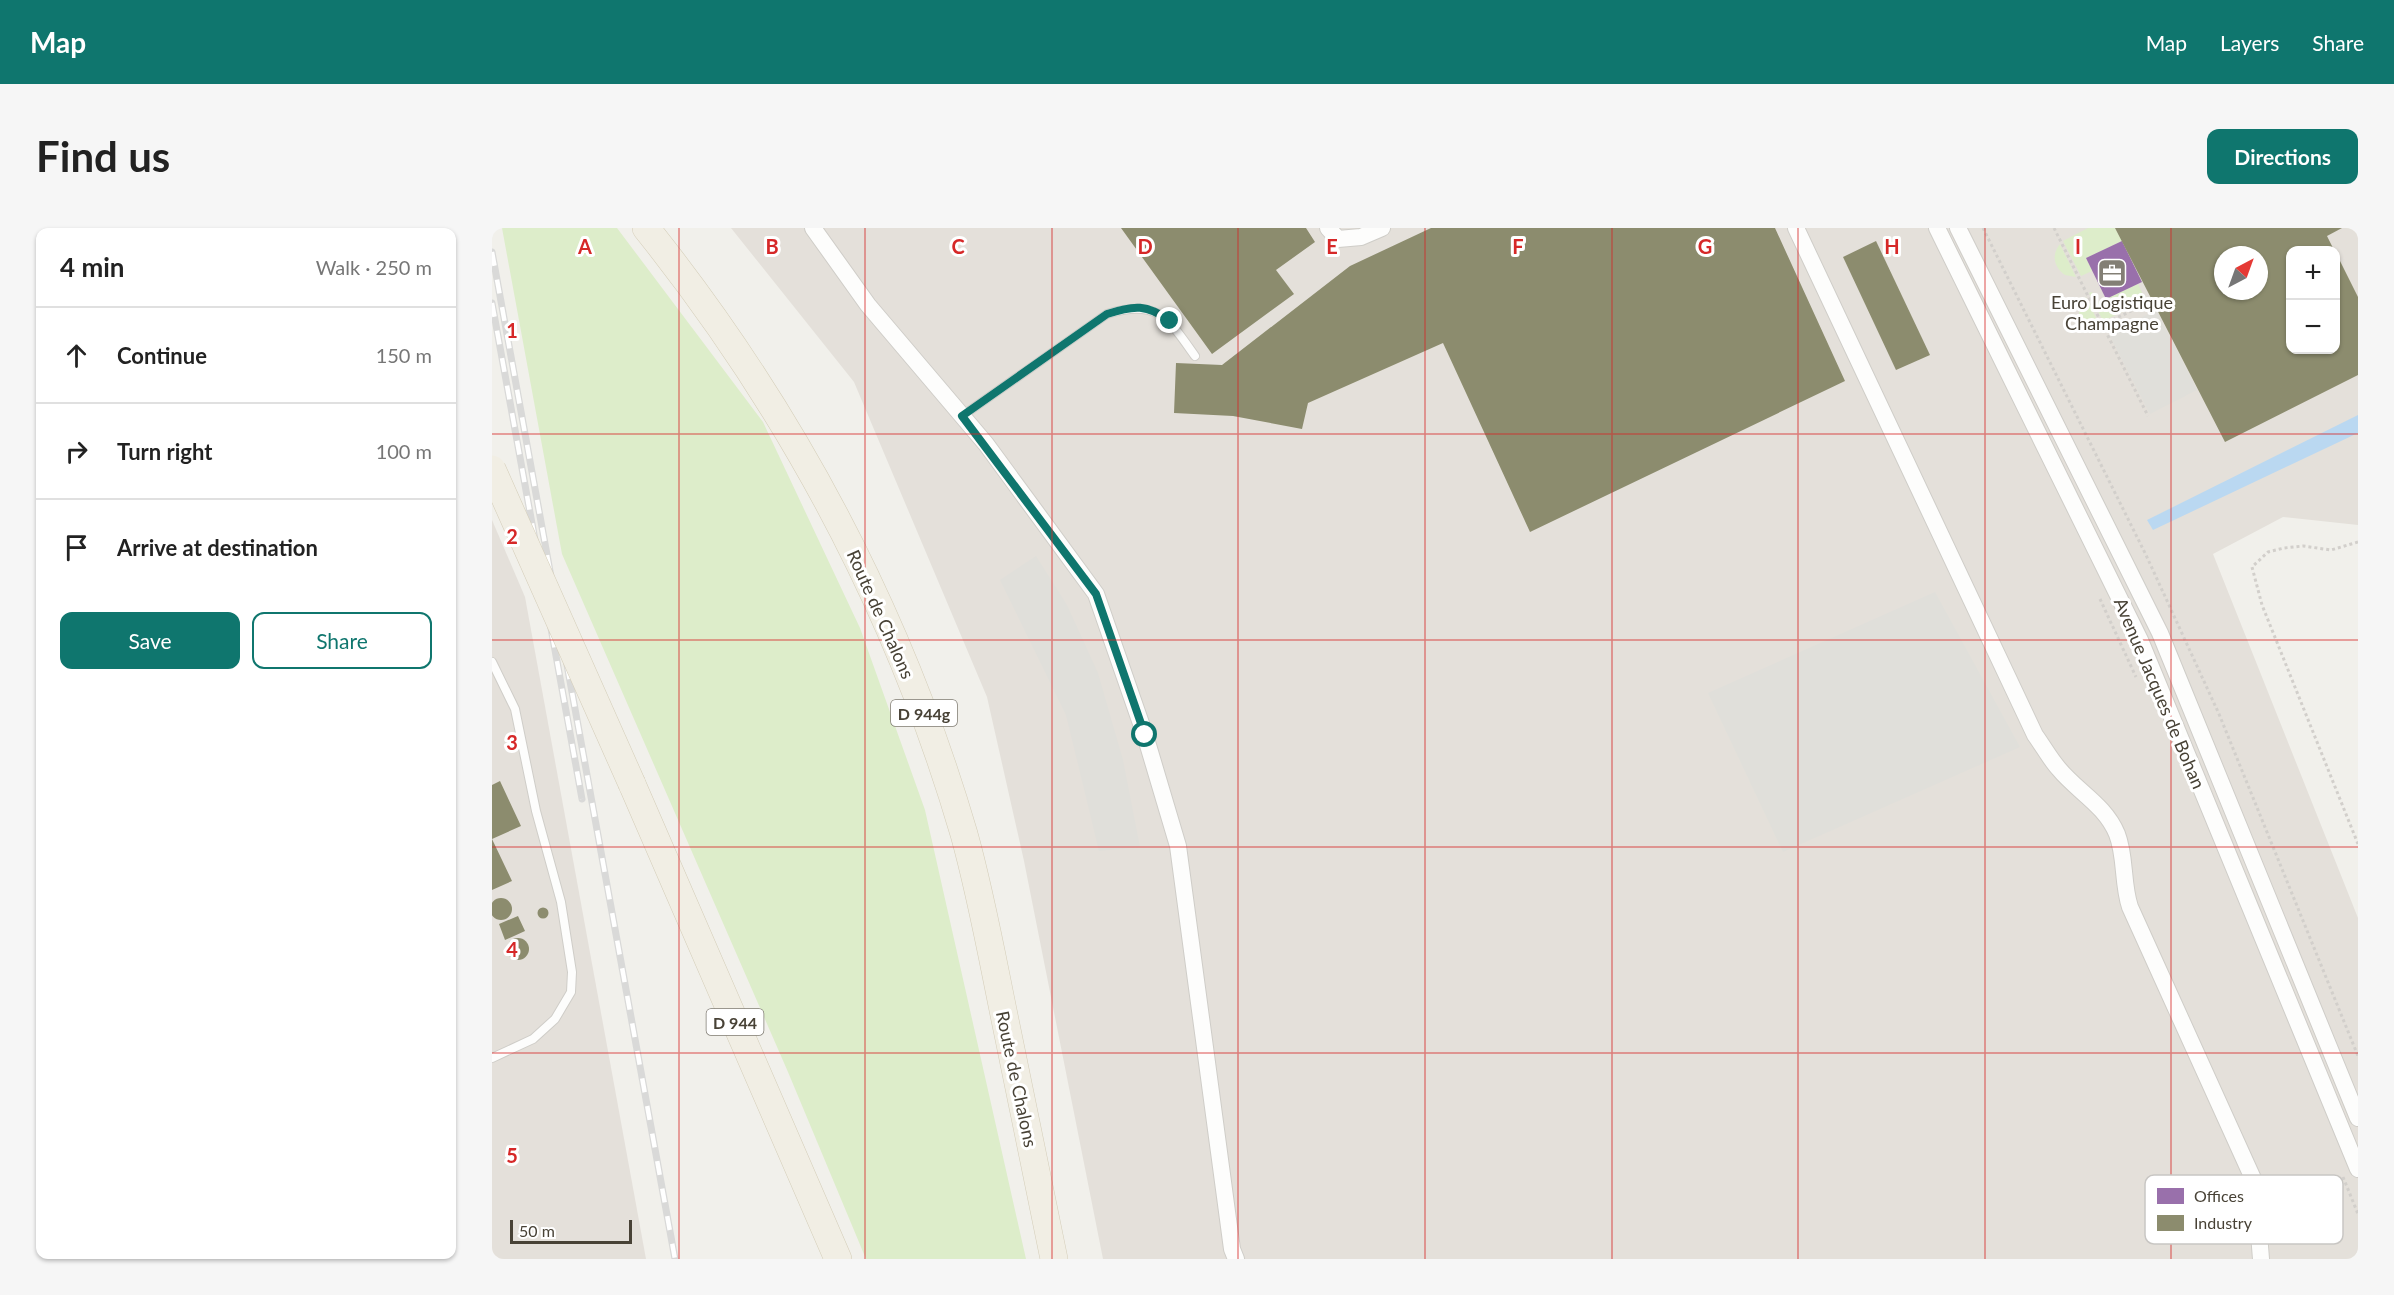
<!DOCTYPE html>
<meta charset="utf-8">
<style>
body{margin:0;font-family:Lato,sans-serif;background:#f6f6f6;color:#222}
.controls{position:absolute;right:18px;top:18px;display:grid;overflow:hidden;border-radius:12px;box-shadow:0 2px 4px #0004}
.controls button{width:54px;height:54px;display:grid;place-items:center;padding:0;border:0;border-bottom:2px solid #e0e0e0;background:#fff;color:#222;font:30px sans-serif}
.compass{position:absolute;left:1722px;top:18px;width:54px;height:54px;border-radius:50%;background:#fff;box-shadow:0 2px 4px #0004;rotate:41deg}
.scale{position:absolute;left:18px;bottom:15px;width:122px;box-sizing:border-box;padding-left:6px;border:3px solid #484236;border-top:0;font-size:16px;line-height:21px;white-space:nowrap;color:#484236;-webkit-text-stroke:4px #fff;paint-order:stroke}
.stop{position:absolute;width:18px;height:18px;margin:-14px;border:4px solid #0f766e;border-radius:50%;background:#fff}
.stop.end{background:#0f766e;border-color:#fff;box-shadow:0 2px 6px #0008}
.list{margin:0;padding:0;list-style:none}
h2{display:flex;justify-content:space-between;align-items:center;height:78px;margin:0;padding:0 24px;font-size:26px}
h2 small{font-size:20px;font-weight:400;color:#767676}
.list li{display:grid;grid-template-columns:39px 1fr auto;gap:18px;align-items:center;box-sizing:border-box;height:96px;padding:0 24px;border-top:2px solid #e0e0e0}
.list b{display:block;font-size:22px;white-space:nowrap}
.list em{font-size:20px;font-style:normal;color:#767676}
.actions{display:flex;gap:12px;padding:18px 24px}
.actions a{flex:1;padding:14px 0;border:2px solid #0f766e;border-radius:12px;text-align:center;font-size:21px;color:#0f766e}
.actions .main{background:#0f766e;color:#fff}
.icon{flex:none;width:33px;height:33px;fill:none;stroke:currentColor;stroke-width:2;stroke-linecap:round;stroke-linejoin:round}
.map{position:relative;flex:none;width:1866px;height:1031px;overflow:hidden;border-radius:12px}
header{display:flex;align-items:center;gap:36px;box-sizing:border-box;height:84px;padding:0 30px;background:#0f766e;color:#fff}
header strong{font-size:28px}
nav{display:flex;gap:33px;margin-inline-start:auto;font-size:21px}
.intro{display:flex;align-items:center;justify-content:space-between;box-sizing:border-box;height:144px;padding:0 36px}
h1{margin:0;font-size:42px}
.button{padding:15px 27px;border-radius:12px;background:#0f766e;color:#fff;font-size:21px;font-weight:700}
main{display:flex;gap:36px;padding:0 36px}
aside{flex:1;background:#fff;border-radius:12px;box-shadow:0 2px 4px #0004}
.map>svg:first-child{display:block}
</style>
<header>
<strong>Map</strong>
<nav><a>Map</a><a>Layers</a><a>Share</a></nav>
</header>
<div class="intro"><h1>Find us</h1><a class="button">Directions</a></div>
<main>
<aside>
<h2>4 min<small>Walk · 250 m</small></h2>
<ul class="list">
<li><svg class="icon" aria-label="ahead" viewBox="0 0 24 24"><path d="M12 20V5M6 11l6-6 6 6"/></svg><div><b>Continue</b></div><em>150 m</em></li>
<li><svg class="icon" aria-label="right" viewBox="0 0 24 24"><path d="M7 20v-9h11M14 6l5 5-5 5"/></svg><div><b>Turn right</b></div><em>100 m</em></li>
<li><svg class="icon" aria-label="arrive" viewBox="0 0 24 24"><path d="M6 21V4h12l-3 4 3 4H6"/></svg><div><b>Arrive at destination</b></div></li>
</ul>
<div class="actions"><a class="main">Save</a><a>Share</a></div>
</aside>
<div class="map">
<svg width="1866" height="1031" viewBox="0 0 1866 1031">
<rect width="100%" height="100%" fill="#f1f0eb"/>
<g fill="#e4e0da" fill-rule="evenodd">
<path d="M239,0H1866V297L1791,289L1721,326L1866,690V1031H611L532,633L495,469L362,154ZM1798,22H1844V122H1798ZM1731,27H1767V63H1731Z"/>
<path d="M0,292L33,369L154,1031H0Z"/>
</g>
<g fill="#ddedca">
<path d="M10,0H125L271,194L368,400L433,582L534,1031H374L296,844L70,326Z"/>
<path d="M1596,0H1623L1630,13L1594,30L1600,43L1589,48L1571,13Z"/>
<path d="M1568,16L1584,49L1573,47C1562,39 1559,27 1568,16Z"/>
<path d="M1646,56L1654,73L1611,93L1597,65L1600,64L1606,74Z"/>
<path d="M1594,69L1606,94H1596L1587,87V81Z"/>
</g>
<g fill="#e0dfda">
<path d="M1664,82L1705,162L1658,186L1617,106Z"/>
<path d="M544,328L575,377L606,445L631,532L648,619L607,623L574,487L508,352Z"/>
<path d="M1443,364L1528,519L1291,624L1216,465Z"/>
</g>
<path fill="#bad8f1" d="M1866,187V205L1661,302L1655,292Z"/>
<path fill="#9970ab" d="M1630,13L1650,54L1614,71L1594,30Z"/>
<g fill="#8c8c6e" fill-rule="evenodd">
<path d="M629,0H814L823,14L784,42L802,66L720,126Z"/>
<path d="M939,0H1283L1353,153L1038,304L951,115L816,175L810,201L741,188L682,185L684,135L730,137L858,38Z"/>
<path d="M1623,0H1850L1835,8L1842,22H1798V122H1844V25L1866,69V147L1733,214ZM1731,27H1767V63H1731Z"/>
<path d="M1384,13L1438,127L1404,142L1351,29Z"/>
<path d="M8,553L29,598L0,611L20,653L0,662V557Z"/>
<circle cx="9" cy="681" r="11"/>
<circle cx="51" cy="685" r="5.5"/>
<path d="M26,688L33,703L13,712L7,696Z"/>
<circle cx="26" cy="721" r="11"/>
</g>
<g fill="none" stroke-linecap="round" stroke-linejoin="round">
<g stroke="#cfcdc8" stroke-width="10">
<g id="service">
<path d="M470,188L615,86C665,70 676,90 703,128"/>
<path d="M0,434L23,481L44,583L69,674L80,744L79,764L63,791L41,811L0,830"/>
</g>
</g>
<g stroke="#cfcdc8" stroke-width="18">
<g id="minor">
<path d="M321,0L376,77L494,216L604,366L653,507L686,618L740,1021L744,1031"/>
<path d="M836,0L846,11L869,9L890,0"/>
<path d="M1304,0L1543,507C1551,518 1558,531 1567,541C1586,564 1613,577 1625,606C1634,629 1630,655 1638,679L1763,955L1769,1031"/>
<path d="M1445,0L1648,412L1866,941"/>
<path d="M1466,0L1668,405L1866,890"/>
</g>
</g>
<g stroke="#d4cdb8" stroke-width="28">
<g id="primary">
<path d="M154,0C298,180 407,384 472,606C488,663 499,723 511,782C528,865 545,948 562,1031"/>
<path d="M140,556L346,1031"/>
</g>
</g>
<g stroke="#d2cfcb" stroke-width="3" stroke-dasharray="3 3" stroke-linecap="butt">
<path d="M1491,0L1654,327L1727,486L1866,828"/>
<path d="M1562,0L1656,188"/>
<path d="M1610,97L1660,73"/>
<path d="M1866,314L1839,322L1811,318L1792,320L1776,324L1760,339L1770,377L1866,616"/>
<path d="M1608,371L1644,449"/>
<path d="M1851,949L1866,986"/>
</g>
<use href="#service" stroke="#fdfdfc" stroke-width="8"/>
<use href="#minor" stroke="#fdfdfc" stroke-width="16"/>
<use href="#primary" stroke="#f1eee4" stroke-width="27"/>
<g stroke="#d9d9d8" stroke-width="7">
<g id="rail">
<path d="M0,24L183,1031"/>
<path d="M0,75L90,571"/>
</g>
</g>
<use href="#rail" stroke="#fff" stroke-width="4.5" stroke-dasharray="14" stroke-linecap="butt"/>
<g stroke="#d4cdb8" stroke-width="28" stroke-linecap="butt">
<path id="primary-bridge" d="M0,241L140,556"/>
</g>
<use href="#primary-bridge" stroke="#f1eee4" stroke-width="27"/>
</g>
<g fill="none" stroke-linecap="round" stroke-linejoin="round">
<path stroke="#0f766e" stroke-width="8" d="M653,507L604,366L470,188L615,86C642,77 655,76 678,93"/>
</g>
<path fill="none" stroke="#d62828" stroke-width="1.5" stroke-opacity="0.55" d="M187,0V1031M373,0V1031M560,0V1031M746,0V1031M933,0V1031M1120,0V1031M1306,0V1031M1493,0V1031M1679,0V1031M0,206H1866M0,412H1866M0,619H1866M0,825H1866"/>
<defs>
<g id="office-square" transform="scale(1.5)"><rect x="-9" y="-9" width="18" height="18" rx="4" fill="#837f75" stroke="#fff"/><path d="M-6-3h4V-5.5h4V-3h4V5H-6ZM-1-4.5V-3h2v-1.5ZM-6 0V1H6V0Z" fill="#fff"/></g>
</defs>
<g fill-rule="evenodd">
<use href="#office-square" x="1620" y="45"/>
</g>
<g text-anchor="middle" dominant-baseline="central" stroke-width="6" stroke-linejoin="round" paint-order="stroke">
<g fill="#fff" stroke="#7f7b72" stroke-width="1.5">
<rect x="399" y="472" width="66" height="26" rx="4.5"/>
<rect x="214.5" y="781" width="57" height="26" rx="4.5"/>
</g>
<g font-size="16" font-weight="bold" fill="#484236">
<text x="432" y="485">D 944g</text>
<text x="243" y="794">D 944</text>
</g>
<g font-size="18" fill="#484236" stroke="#fff">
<text x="1620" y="74">Euro Logistique<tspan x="1620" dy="21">Champagne</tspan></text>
</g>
<g font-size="18" fill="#484236" stroke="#fff">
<text transform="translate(389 386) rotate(66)">Route de Chalons</text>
<text transform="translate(1668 465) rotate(67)">Avenue Jacques de Bohan</text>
<text transform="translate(525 851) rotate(78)">Route de Chalons</text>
</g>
</g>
<rect x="1653" y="947" width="198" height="69" rx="9" fill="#fff" stroke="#c8c6c3" stroke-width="1.5"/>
<rect x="1665" y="960" width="27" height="16" fill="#9970ab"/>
<rect x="1665" y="987" width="27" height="16" fill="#8c8c6e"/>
<g font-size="16" fill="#484236">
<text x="1702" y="974">Offices</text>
<text x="1702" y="1001">Industry</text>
</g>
<g font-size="20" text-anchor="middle" font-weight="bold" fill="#d62828" stroke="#fff" stroke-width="6" stroke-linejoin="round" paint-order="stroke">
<text x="93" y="26">A</text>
<text x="280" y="26">B</text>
<text x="466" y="26">C</text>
<text x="653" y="26">D</text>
<text x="840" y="26">E</text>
<text x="1026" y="26">F</text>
<text x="1213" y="26">G</text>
<text x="1400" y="26">H</text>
<text x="1586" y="26">I</text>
<text x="20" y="110">1</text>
<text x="20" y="316">2</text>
<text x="20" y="522">3</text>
<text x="20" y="729">4</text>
<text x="20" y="935">5</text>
</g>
</svg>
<div class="controls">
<button>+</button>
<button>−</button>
</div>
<svg class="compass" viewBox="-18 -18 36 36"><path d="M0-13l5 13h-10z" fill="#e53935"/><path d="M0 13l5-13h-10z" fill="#767676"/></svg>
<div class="scale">50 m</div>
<div class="stop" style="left:653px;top:507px"></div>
<div class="stop end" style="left:678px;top:93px"></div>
</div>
</main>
